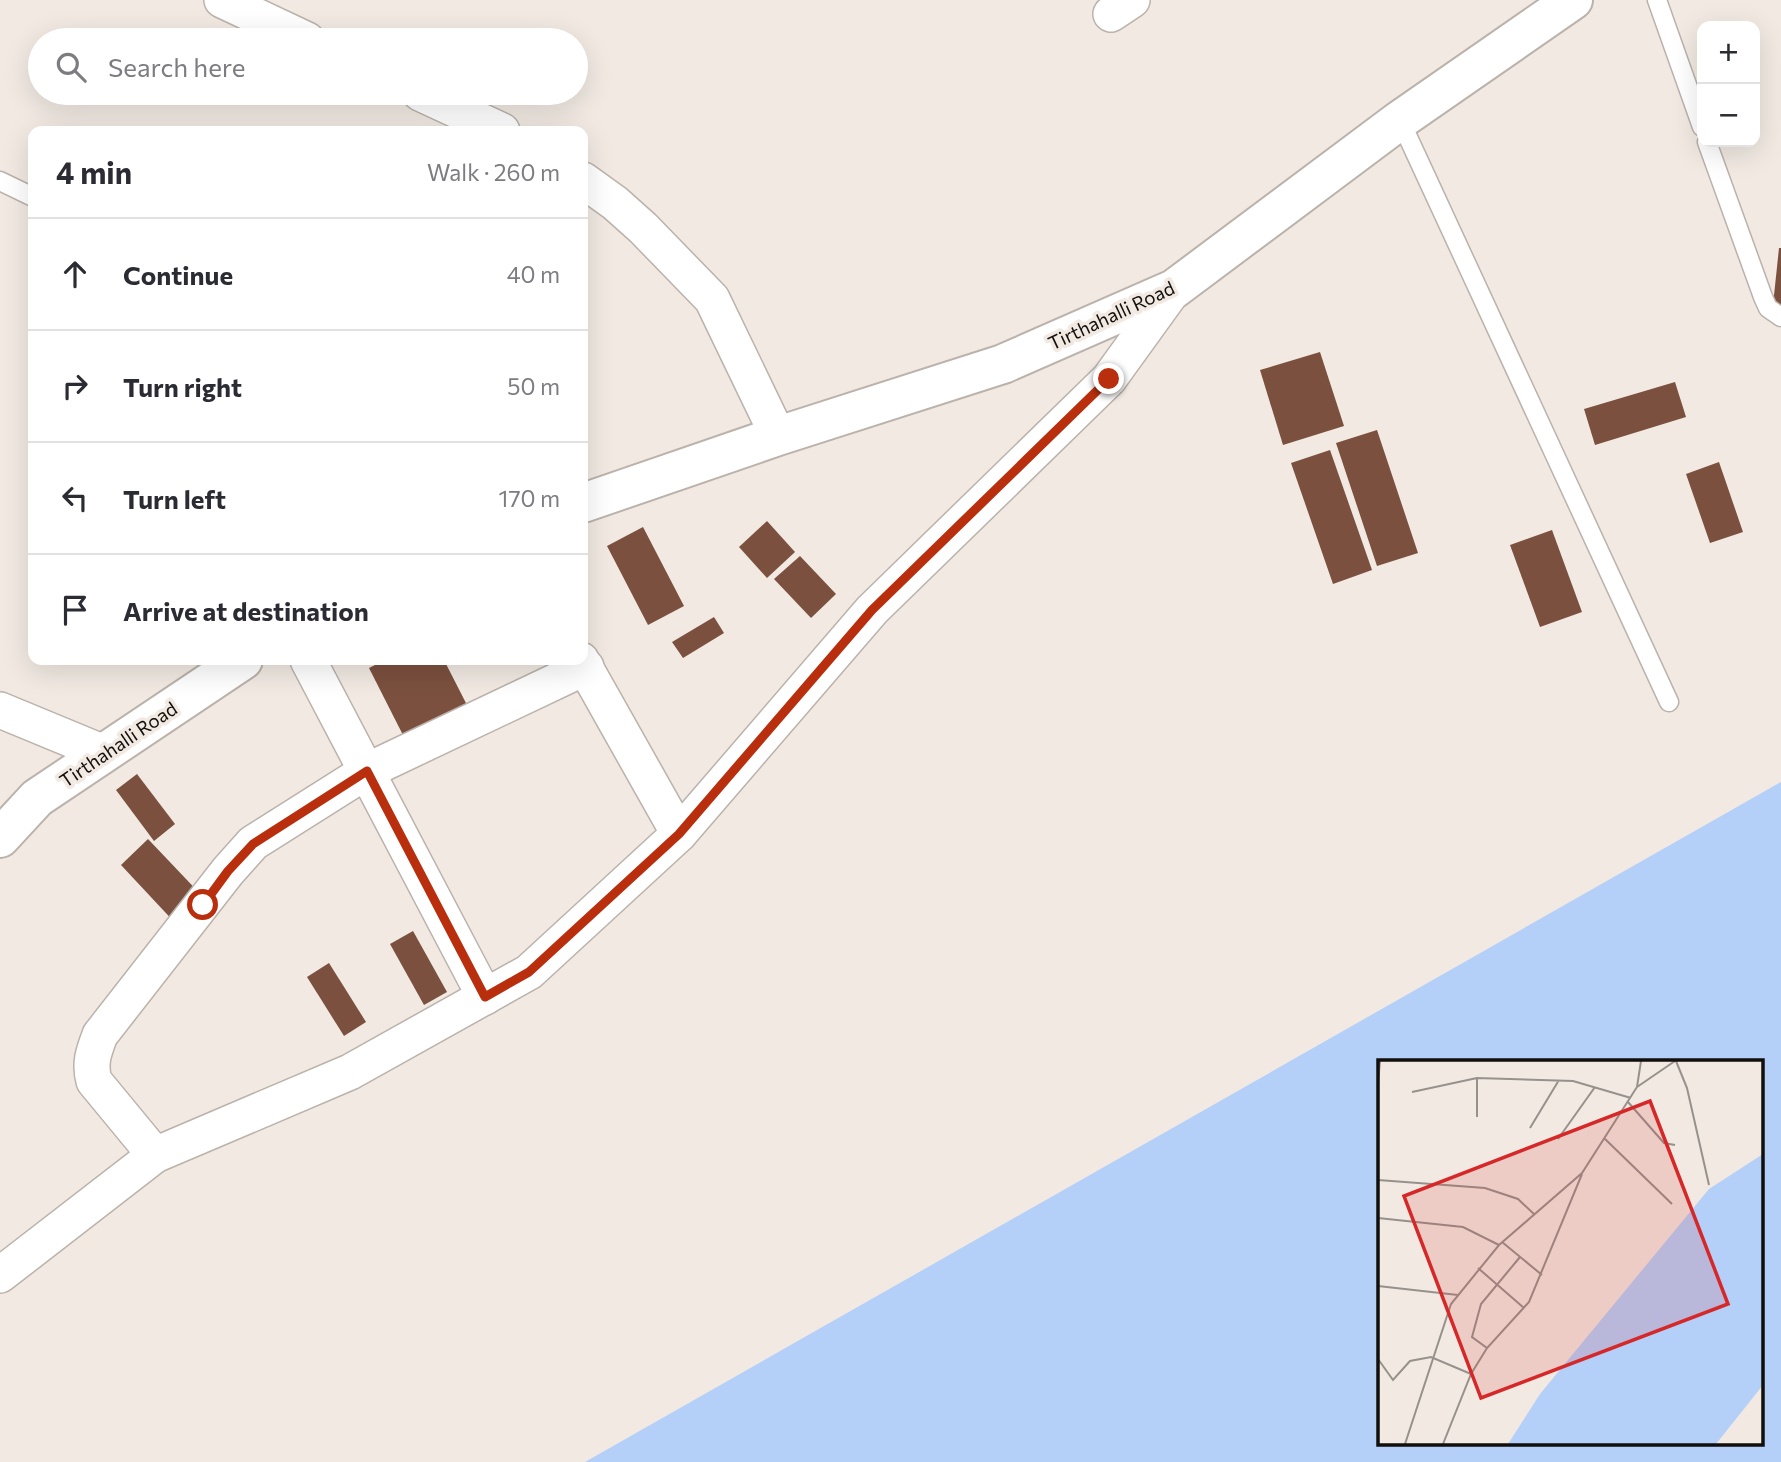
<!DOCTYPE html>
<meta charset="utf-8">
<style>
body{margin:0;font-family:Commissioner,sans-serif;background:#f2f2f3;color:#2b2b33}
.controls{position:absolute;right:21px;top:21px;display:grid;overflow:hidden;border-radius:14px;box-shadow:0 7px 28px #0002}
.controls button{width:63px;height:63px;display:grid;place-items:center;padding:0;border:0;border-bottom:2px solid #e1e1e2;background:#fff;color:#2b2b33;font:35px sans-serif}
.stop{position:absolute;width:21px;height:21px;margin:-16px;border:5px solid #b92f0d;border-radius:50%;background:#fff}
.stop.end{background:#b92f0d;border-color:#fff;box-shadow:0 2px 7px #0008}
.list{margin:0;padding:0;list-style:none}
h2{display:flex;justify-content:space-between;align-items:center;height:91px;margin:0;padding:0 28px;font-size:30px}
h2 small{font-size:23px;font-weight:400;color:#7c7c81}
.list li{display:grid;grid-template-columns:46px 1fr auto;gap:21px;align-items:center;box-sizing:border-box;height:112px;padding:0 28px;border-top:2px solid #e1e1e2}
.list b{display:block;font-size:26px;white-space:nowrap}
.list em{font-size:23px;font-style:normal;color:#7c7c81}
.icon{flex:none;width:38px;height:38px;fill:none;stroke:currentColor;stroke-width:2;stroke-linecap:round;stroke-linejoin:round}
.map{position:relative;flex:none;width:1781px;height:1462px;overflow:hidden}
.search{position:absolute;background:#fff;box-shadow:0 7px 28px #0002;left:28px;top:28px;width:560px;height:77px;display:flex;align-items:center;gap:18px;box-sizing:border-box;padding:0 24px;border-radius:38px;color:#7c7c81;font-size:26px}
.panel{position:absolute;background:#fff;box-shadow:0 7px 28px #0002;left:28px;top:126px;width:560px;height:539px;border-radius:14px}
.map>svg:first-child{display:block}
</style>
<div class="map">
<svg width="1781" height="1462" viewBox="0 0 1781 1462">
<rect width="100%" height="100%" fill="#f1e9e2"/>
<path fill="#b4d0f9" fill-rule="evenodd" d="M1781,782V1462H585ZM1380,1061H1762V1443H1380Z"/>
<g fill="#7b503e">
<path d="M1779,248H1781V306L1773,305Z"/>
<path d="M1320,352L1344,426L1283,445L1260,370Z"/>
<path d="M1675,382L1686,417L1595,445L1584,409Z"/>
<path d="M1377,430L1418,553L1377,566L1336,443Z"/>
<path d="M1330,450L1372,570L1333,584L1291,463Z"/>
<path d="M1719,462L1743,532L1710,543L1686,474Z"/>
<path d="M767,521L795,552L767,578L739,547Z"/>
<path d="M643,527L684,606L648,625L607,546Z"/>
<path d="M1552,530L1582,612L1540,627L1510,545Z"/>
<path d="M800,556L836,594L811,618L774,579Z"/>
<path d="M714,617L724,633L683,658L672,642Z"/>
<path d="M385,660H444L469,709L406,741L369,668Z"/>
<path d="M137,774L175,824L154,841L116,790Z"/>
<path d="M148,839L206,900L178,926L121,865Z"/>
<path d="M413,931L447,992L424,1005L390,944Z"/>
<path d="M329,963L366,1022L344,1036L307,977Z"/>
</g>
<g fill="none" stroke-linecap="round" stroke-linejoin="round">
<g stroke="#bab2ab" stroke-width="21">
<g id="service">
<path d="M1657,0L1702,127"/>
<path d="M1400,120L1669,702"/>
<path d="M1707,142L1763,297L1768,308L1781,317"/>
<path d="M0,181L33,197"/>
</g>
</g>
<g stroke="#bab2ab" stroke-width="38">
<g id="minor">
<path d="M222,0L307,40"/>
<path d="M1111,14L1132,0"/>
<path d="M420,93L502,131"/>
<path d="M583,180L615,203L643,228L712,299L778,436"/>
<path d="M308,660L485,997"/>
<path d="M581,660L679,834"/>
<path d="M0,710L104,753"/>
<path d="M155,1155L94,1081C89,1063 94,1051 100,1035L228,871L253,843L367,771L586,667"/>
<path d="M0,1275L155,1155L350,1072L529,972L679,834L872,610L1109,379L1174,289"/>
</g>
</g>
<g stroke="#bab2ab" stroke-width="42">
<g id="trunk">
<path d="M583,503L778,436L1003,364L1174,289L1400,120L1573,0"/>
<path d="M0,838L37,798L243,660"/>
</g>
</g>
<use href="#service" stroke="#fff" stroke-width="18"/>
<use href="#minor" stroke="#fff" stroke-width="35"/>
<use href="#trunk" stroke="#fff" stroke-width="38"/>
</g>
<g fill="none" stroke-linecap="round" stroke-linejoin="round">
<path stroke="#b92f0d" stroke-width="9" d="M203,905L228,871L253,844L367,771L485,997L529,972L679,834L872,610L1109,379"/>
</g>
<g text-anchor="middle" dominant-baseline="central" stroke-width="7" stroke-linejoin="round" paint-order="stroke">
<g font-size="19" fill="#110e0c" stroke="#f1e9e2">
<text transform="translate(1111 315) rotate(-25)">Tirthahalli Road</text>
<text transform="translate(118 744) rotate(-34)">Tirthahalli Road</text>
</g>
</g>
<g transform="translate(1378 1060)">
<rect width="385" height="385" fill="#f1e9e2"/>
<path d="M385,94V325L338,384H130L162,334L331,129Z" fill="#b4d0f9"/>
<path fill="none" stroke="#97918c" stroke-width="2" d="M298,1L309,28L331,125M0,23L2,1M259,27L297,1M34,32L99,18M250,42L286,83L297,85M99,57V18L195,21L253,38M152,68L181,20M226,78L294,144M180,79L217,27M0,120L107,128L140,139L157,155M0,158L85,167L121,185M124,182L164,215M100,208L146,248M0,226L80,235M109,288L94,277L103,244L142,197M0,299L15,320L32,301L53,297L93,314M27,384L73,244L121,185L204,113L259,27L263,1M65,384L93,314L109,288L151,242L204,114"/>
<path fill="#d62828" fill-opacity="0.15" stroke="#d62828" stroke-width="3.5" d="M272,41L350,244L103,338L26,136Z"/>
<rect width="385" height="385" fill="none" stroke="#110e0c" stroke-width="3.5"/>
</g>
</svg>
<div class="controls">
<button>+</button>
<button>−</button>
</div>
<div class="stop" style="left:203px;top:905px"></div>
<div class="stop end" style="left:1109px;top:379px"></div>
<div class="search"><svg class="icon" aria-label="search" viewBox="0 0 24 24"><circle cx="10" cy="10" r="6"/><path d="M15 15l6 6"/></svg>Search here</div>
<section class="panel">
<h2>4 min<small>Walk · 260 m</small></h2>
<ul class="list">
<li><svg class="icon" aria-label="ahead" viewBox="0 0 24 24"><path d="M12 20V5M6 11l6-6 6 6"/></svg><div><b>Continue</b></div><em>40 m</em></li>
<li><svg class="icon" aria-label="right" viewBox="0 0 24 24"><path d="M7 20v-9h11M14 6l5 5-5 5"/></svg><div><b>Turn right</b></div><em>50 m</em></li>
<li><svg class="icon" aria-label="left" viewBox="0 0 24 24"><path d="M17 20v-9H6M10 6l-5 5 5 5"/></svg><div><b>Turn left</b></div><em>170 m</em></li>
<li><svg class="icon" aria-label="arrive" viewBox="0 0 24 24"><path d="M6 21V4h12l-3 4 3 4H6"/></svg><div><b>Arrive at destination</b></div></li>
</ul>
</section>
</div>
